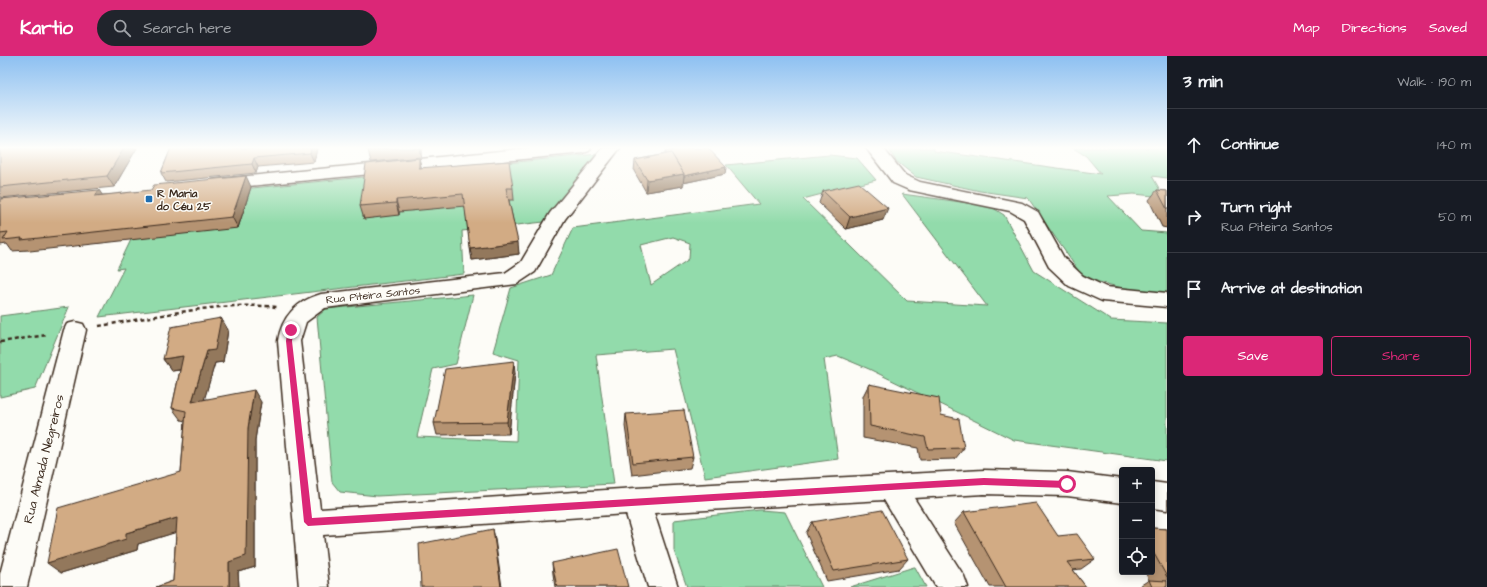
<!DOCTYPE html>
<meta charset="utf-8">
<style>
body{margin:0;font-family:"Architects Daughter",sans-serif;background:#20242c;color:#f1f3f6}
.controls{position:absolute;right:12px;bottom:12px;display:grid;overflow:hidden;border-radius:4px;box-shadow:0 2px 10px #0003}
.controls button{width:36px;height:36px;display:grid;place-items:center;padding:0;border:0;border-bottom:1px solid #363941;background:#171b24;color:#f1f3f6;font:20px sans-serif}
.stop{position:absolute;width:12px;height:12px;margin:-9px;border:3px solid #db2777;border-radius:50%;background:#fff}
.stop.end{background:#db2777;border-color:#fff;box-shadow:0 1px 4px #0008}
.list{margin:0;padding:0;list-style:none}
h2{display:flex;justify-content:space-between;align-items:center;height:52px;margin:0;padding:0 16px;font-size:17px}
h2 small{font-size:13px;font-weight:400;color:#9ea1a6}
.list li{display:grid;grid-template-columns:26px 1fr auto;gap:12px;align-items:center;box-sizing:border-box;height:72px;padding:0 16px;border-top:1px solid #363941}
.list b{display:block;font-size:15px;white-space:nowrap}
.list p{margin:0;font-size:13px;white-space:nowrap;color:#9ea1a6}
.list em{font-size:13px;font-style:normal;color:#9ea1a6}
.actions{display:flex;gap:8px;padding:12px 16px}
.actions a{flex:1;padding:9px 0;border:1px solid #db2777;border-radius:4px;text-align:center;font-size:14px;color:#db2777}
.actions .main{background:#db2777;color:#fff}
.icon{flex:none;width:22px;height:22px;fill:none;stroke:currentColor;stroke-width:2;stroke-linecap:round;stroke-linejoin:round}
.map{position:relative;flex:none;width:1167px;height:531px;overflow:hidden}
header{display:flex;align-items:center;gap:24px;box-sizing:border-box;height:56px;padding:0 20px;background:#db2777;color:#fff}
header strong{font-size:19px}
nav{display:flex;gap:22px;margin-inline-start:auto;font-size:14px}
.search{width:280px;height:36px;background:#20242c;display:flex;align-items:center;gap:10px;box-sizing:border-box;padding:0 14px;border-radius:22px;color:#9ea1a6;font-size:15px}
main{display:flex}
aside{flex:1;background:#171b24}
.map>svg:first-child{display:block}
</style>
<header>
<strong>Kartio</strong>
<div class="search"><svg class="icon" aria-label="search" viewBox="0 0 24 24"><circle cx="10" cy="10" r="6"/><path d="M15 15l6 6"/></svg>Search here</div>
<nav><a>Map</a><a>Directions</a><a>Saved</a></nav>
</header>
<main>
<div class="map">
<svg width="1167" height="531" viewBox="0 0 1167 531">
<rect width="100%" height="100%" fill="#fdfcf7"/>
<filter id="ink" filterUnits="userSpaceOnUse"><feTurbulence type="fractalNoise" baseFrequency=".025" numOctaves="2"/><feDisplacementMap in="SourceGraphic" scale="8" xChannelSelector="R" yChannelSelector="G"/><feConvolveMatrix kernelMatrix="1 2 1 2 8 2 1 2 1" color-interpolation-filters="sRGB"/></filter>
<g filter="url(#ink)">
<g fill="#92dbab" stroke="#668264" fill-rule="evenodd">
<path d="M888,92H934V95L1101,118L1086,100L1073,92H1167V122L1152,120L1164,141L1134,138L1108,140L1141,175L1167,177V237L1122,232L1099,226L1080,217L1028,142L980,135L916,121L896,105Z"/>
<path d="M598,98L544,166L462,175L464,218L99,261L124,212L117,213L151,142Z"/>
<path d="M829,99L857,102L876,124L803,143L907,245L987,250L902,138L990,150L1004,159L1034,215L1111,264L1167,267V405L1014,384L869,313L838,300L824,303L838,403L705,421L673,293L596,299L614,428L377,440L340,436L332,426L317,261L326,253L473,239L456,308L433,313L417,381L516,385L519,304L493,296L511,232L551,219L573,172L759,148L726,109ZM673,181L690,187L689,203L651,229L641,189Z"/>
<path d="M69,251L35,333L0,341V260Z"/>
<path d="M760,454L785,456L822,531H687L674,495V464Z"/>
<path d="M915,511L926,531H850L914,511Z"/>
</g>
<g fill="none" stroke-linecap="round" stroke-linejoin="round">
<g stroke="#3b2a1e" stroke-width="3">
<g id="minor">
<path d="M529,92H591L589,95L583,97L218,133L212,132L209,128L212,124L218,123Z"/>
<path d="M603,92H620L565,163L535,216L517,228L325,252L306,266L300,285L320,453L636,432L984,414L1067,416L1122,423V447L1067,440L984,438L914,442L964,520L968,531H936L884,444L654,457L678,531H648L626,458L323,479L329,531H299L278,285C282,260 297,245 321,238L505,217L521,206L550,157Z"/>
<path d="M866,92H883L905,119L920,126L1022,147L1038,156L1064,202L1083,220L1106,231L1167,237V251L1102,245L1069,230L1049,211L1024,163L1010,155L909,134L893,127Z"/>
<path d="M75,266L83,268L86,274L27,531H0V518L64,274L67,268Z"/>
<path d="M1152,426L1167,428V454L1152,452Z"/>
</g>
</g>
<g stroke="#3b2a1e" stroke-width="2.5" stroke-dasharray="4 3" stroke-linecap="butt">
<path d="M99,270C157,261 218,245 277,251"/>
<path d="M0,286L47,279"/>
</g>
<use href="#minor" fill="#fdfcf7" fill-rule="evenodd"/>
</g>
<g fill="#b59372" stroke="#3b2a1e">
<path d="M0,92H137L114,131L0,142Z"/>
<path d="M171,92H317L314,106L258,111L256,117L166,126L161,117Z"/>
<path d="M368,92H421V101L371,106L368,94Z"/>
<path d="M665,96L726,111L725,118L683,127V130L646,136L634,115L635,104L665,98Z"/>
<path d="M419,102L421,112L513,132L514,144H509L519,198L472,204L465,150L399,156V159L364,163L360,150Z"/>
<path d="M251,131L238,172L30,195L29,194L12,195L7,188L0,189V143L102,139Z"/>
<path d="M1157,134L1167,135V172L1162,171L1149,144Z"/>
<path d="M823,135L883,164L846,173L819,147Z"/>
<path d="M221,262L228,274L223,306L215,307L204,343L261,346L255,384V511L238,516L239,531H156L173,525L176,476L138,488L137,494L61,517L181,416L185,365L181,364L172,352L180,314L172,315L163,303Z"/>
<path d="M515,317L509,378L437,379L434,367Z"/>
<path d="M869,328L941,359L964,392L955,403L920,404L918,392L863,382V340Z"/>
<path d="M626,358L693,401L690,412L632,419L625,370Z"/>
<path d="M964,456L1058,480L1095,503L1081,513L1073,514L1086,531H990L954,467Z"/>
<path d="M812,466L908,503L899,513L827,525L806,477Z"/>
<path d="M1152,472L1167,473V531H1138L1149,524L1145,516H1152Z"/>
<path d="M552,507L628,531H555L553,518Z"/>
</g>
<g fill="#93785c" stroke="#3b2a1e">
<path d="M124,92H137L114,131L107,120Z"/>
<path d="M311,92H317L314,106L310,97Z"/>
<path d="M419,92H421V101Z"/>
<path d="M254,102L258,111L256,117L252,108Z"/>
<path d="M419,102L422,114L419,112Z"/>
<path d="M726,111L725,118L683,127L684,120Z"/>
<path d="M684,118L683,130L646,136L647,124Z"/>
<path d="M246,120L251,131L238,172L232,161Z"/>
<path d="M99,134L106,145L95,140Z"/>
<path d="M396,144L399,156V159L396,147Z"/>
<path d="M888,152L883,164L846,173L850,161Z"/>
<path d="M518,186L519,198L472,204L470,192Z"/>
<path d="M221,262L228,274L223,306L215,307L200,358L192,346L207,295Z"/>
<path d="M183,300L191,312L172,315L163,303Z"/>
<path d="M514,305L515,317L509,378L507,366Z"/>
<path d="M254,334L261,346L255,384V511L238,516L239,531H229V506L248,372Z"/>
<path d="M177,462L187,473L138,488L137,494L61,517L47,507L126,477Z"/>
<path d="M493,473L495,483L502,531H501Z"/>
</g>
<g fill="#d2ab84" stroke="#3b2a1e">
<path d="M0,92H124L107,120L0,131Z"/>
<path d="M171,92H311L310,97L254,102L252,108L161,117Z"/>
<path d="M368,92H387L368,94Z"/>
<path d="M681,92H708L726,111L684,120V118L671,97L667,98L665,96Z"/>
<path d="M671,97L684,118L647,124L635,104Z"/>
<path d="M419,102V112L509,105L513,132H506L518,186L470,192L463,138L396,144V147L360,150L366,108Z"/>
<path d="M246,120L232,161L21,184L22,182L3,184L8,176L0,177V143L99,134L95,140L151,134L154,129Z"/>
<path d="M859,127L888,152L850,161L823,135Z"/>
<path d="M1157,134L1167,135V153Z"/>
<path d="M221,262L215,294L207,295L192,346L254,334L248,372L246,500L229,506V531H156L173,525L177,462L126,477V483L47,507L58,452L181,416L186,355L172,352L183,300L163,303L171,271Z"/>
<path d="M514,305L507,366L434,367L445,313Z"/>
<path d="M869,328L939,342L941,359L959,363L964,392L928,393L925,381L870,370Z"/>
<path d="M684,354L693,401L633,407L626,358Z"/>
<path d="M1036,447L1058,480L1077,478L1095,503L1067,506L1086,531H1006L964,456Z"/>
<path d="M882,454L908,503L834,515L812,466Z"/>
<path d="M1152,472L1167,473V521L1152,494Z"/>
<path d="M493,473L501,531H421L419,488Z"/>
<path d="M618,493L628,531H557L552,507Z"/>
<path d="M1149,524L1167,525V531H1152Z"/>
</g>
</g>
<linearGradient id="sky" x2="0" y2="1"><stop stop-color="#8dc0f1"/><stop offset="0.55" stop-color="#fefefb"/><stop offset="1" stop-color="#fefefb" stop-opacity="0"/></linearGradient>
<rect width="1167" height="167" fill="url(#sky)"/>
<path fill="#db2777" d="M288,272L294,274L292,285L312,462L984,422L1067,425L1071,428L1067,432L984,429L891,434L308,470L304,466L286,285Z"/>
<rect fill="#1f6fb2" stroke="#fdfcf7" stroke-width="1.5" x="145" y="139" width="8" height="8" rx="2"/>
<g text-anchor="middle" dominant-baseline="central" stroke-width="3" stroke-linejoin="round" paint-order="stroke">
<g font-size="11" font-weight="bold" fill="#3b2a1e" stroke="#fdfcf7" text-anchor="start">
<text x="157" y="137">R Maria<tspan x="157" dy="13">do Céu 25</tspan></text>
</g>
<g font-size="11" fill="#3b2a1e" stroke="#fdfcf7">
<text transform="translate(373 239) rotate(-6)">Rua Piteira Santos</text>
</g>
<g font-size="13" fill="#3b2a1e" stroke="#fdfcf7">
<text transform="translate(44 403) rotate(-76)">Rua Almada Negreiros</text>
</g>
</g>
</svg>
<div class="controls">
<button>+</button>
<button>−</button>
<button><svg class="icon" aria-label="locate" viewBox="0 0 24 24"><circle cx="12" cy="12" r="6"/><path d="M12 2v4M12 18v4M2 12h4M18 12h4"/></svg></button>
</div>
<div class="stop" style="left:1067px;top:428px"></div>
<div class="stop end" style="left:291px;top:274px"></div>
</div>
<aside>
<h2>3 min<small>Walk · 190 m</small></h2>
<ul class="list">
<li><svg class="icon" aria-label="ahead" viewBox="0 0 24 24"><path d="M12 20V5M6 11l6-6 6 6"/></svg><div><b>Continue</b></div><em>140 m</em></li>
<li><svg class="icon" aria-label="right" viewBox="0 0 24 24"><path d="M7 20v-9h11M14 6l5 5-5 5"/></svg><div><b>Turn right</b><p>Rua Piteira Santos</p></div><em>50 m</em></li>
<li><svg class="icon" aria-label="arrive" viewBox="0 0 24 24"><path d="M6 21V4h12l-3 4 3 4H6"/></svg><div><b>Arrive at destination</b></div></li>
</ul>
<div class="actions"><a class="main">Save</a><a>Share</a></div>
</aside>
</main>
